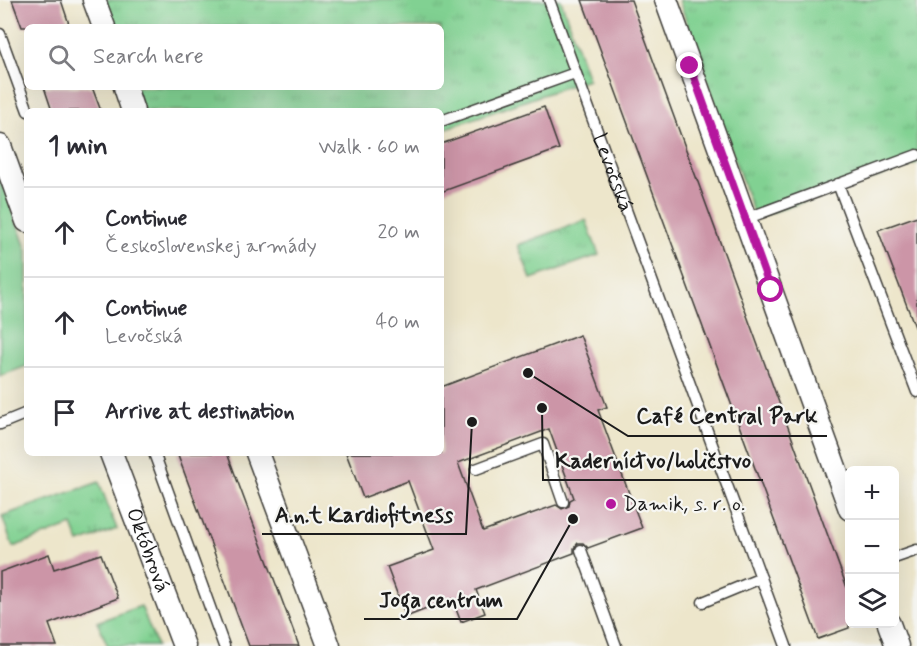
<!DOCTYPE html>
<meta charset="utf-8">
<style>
body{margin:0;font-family:Mynerve,sans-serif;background:#f2f2f3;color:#2b2b33}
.controls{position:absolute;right:18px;bottom:18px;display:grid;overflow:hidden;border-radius:9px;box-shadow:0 6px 24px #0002}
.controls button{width:54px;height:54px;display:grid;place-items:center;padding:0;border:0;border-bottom:2px solid #e1e1e2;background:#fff;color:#2b2b33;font:30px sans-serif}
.stop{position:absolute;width:18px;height:18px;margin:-14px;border:4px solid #b5179e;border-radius:50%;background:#fff}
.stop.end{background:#b5179e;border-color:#fff;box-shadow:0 2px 6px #0008}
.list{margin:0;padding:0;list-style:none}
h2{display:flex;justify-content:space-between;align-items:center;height:78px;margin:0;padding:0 24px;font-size:26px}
h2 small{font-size:20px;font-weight:400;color:#7c7c81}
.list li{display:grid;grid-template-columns:39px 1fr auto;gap:18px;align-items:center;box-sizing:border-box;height:90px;padding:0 24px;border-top:2px solid #e1e1e2}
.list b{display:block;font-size:22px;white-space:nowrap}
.list p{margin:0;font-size:20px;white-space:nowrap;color:#7c7c81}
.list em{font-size:20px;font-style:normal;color:#7c7c81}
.icon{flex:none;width:33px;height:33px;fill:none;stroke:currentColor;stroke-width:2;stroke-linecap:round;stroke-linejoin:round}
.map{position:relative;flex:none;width:917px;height:646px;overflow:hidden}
.search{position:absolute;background:#fff;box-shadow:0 6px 24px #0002;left:24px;top:24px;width:420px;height:66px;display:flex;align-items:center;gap:15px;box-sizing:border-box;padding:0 21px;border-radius:9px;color:#7c7c81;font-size:22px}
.panel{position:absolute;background:#fff;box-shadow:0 6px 24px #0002;left:24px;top:108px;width:420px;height:348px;border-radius:9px}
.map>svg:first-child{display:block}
</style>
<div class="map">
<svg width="917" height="646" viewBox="0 0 917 646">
<defs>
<pattern id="grass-tufts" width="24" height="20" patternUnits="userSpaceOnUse" patternTransform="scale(1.5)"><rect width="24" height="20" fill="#81d192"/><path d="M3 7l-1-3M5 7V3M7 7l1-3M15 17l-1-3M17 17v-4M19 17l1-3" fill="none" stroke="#6fb37d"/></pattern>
</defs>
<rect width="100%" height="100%" fill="#f6f6f2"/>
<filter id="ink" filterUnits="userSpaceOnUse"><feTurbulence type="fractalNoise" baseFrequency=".0167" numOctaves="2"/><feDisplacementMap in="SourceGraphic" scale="12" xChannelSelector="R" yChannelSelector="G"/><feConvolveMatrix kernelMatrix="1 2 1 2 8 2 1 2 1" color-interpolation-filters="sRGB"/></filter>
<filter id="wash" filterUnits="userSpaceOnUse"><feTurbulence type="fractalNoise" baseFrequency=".008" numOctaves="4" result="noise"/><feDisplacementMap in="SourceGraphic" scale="24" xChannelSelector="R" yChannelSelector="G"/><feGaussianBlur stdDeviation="1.35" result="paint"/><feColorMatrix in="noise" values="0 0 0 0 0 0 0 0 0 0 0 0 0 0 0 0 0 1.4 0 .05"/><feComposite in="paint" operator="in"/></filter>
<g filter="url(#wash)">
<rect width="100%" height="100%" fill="#ede6cb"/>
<g fill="url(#grass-tufts)" stroke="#4e7657" stroke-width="1.5">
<path d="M104,0H561L588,79L441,130V111H143L134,87H441V27H113Z"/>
<path d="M679,0H917V164L755,218Z"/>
<path d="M586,220L599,255L531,279L518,245Z"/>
<path d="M99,482L117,529L79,543L72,525L13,547L2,516Z"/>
<path d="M141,606L157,646H108L97,622Z"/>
</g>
<path fill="#81d192" stroke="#4e7657" stroke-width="1.5" d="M0,177L27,251V366L0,376Z"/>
<g id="blocks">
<g fill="#cc95a7" fill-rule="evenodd">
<path d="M12,0H61L70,27H22Z"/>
<path d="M582,0H631L849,593V628L818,639Z"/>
<path d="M44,87H92L101,111H52Z"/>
<path d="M544,107L559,149L441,192V144Z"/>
<path d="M917,216V326L915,327L878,230Z"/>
<path d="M580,335L607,407L598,410L642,528L588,548L583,543H578L574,548V553L476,590L485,613L461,622L452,599L406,617L387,567L434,550L408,481L363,498L346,453H441V387ZM549,429L574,498L570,500L569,506L562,509L556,505L483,531L458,463Z"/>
<path d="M177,453H227L299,646H249Z"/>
<path d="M49,554L54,569L101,554L118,598L49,624L57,646H0V572Z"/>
</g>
</g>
</g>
<g filter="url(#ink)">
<use href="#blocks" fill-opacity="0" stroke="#3b3a36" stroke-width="1.5"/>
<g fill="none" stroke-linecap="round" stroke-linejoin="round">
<g stroke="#3b3a36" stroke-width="13">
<g id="service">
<path id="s1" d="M549,0L786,646"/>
<path d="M0,34L28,111"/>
<path d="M441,121L575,73"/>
<path d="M838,184L917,392"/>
<path d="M745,219L917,155"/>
<path d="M0,424L27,413"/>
<path d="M154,453L224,646"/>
<path d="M476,469L543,444L563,502"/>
<path d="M581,550L616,646"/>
<path d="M894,558L917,550"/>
<path d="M703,602L761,578"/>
</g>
</g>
<g stroke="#3b3a36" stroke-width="25">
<g id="minor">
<path d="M94,0L104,27"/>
<path d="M666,0L850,509"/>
<path d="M125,87L133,111"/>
<path d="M0,146L27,221"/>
<path id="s2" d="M111,453L184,646"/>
<path d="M257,453L329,646"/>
<path d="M889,624L897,646"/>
</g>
</g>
<use href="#service" stroke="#fff" stroke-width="10"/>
<use href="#minor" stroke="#fff" stroke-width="22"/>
</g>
</g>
<g fill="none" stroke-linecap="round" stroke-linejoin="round" filter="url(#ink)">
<path stroke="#b5179e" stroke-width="8" d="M690,66L771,290"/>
</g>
<circle fill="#b5179e" stroke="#f6f6f2" stroke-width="2" cx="611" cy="504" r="6"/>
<g text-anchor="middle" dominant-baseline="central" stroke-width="4.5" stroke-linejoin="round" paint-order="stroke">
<g font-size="21" fill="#1c1c1c" stroke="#f6f6f2">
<text stroke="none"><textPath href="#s1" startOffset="184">Levočská</textPath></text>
<text stroke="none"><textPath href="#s2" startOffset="104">Októbrová</textPath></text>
</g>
<g font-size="21" fill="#1c1c1c" stroke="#f6f6f2" text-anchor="start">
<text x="623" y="504">Damik, s. r. o.</text>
</g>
</g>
<path fill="none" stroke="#1c1c1c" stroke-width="2" d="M528 373L628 436H827M542 408L543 480H763M472 422L466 534H262M573 519L517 619H364"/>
<g fill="#1c1c1c" stroke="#f6f6f2" stroke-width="2">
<circle cx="528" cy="373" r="6"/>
<circle cx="542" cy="408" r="6"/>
<circle cx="472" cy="422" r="6"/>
<circle cx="573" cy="519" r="6"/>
</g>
<g font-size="22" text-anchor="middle" font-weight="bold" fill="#1c1c1c" stroke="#f6f6f2" stroke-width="4.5" stroke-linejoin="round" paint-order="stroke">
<text x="727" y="423">Café Central Park</text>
<text x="653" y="468">Kaderníctvo/holičstvo</text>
<text x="364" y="522">A.n.t Kardiofitness</text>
<text x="441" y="607">Joga centrum</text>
</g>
</svg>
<div class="controls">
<button>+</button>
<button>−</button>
<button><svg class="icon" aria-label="layers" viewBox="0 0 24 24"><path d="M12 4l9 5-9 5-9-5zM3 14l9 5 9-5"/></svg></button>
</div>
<div class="stop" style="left:771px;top:290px"></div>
<div class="stop end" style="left:690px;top:66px"></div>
<div class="search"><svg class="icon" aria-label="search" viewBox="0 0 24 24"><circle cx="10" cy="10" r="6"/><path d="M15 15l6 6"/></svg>Search here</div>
<section class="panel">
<h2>1 min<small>Walk · 60 m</small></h2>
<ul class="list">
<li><svg class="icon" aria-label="ahead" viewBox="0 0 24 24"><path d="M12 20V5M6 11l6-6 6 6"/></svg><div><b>Continue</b><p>Československej armády</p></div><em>20 m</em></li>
<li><svg class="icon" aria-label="ahead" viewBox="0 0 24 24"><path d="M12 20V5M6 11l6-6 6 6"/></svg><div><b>Continue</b><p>Levočská</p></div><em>40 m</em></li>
<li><svg class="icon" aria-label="arrive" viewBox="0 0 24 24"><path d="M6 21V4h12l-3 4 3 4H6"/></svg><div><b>Arrive at destination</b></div></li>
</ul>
</section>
</div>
